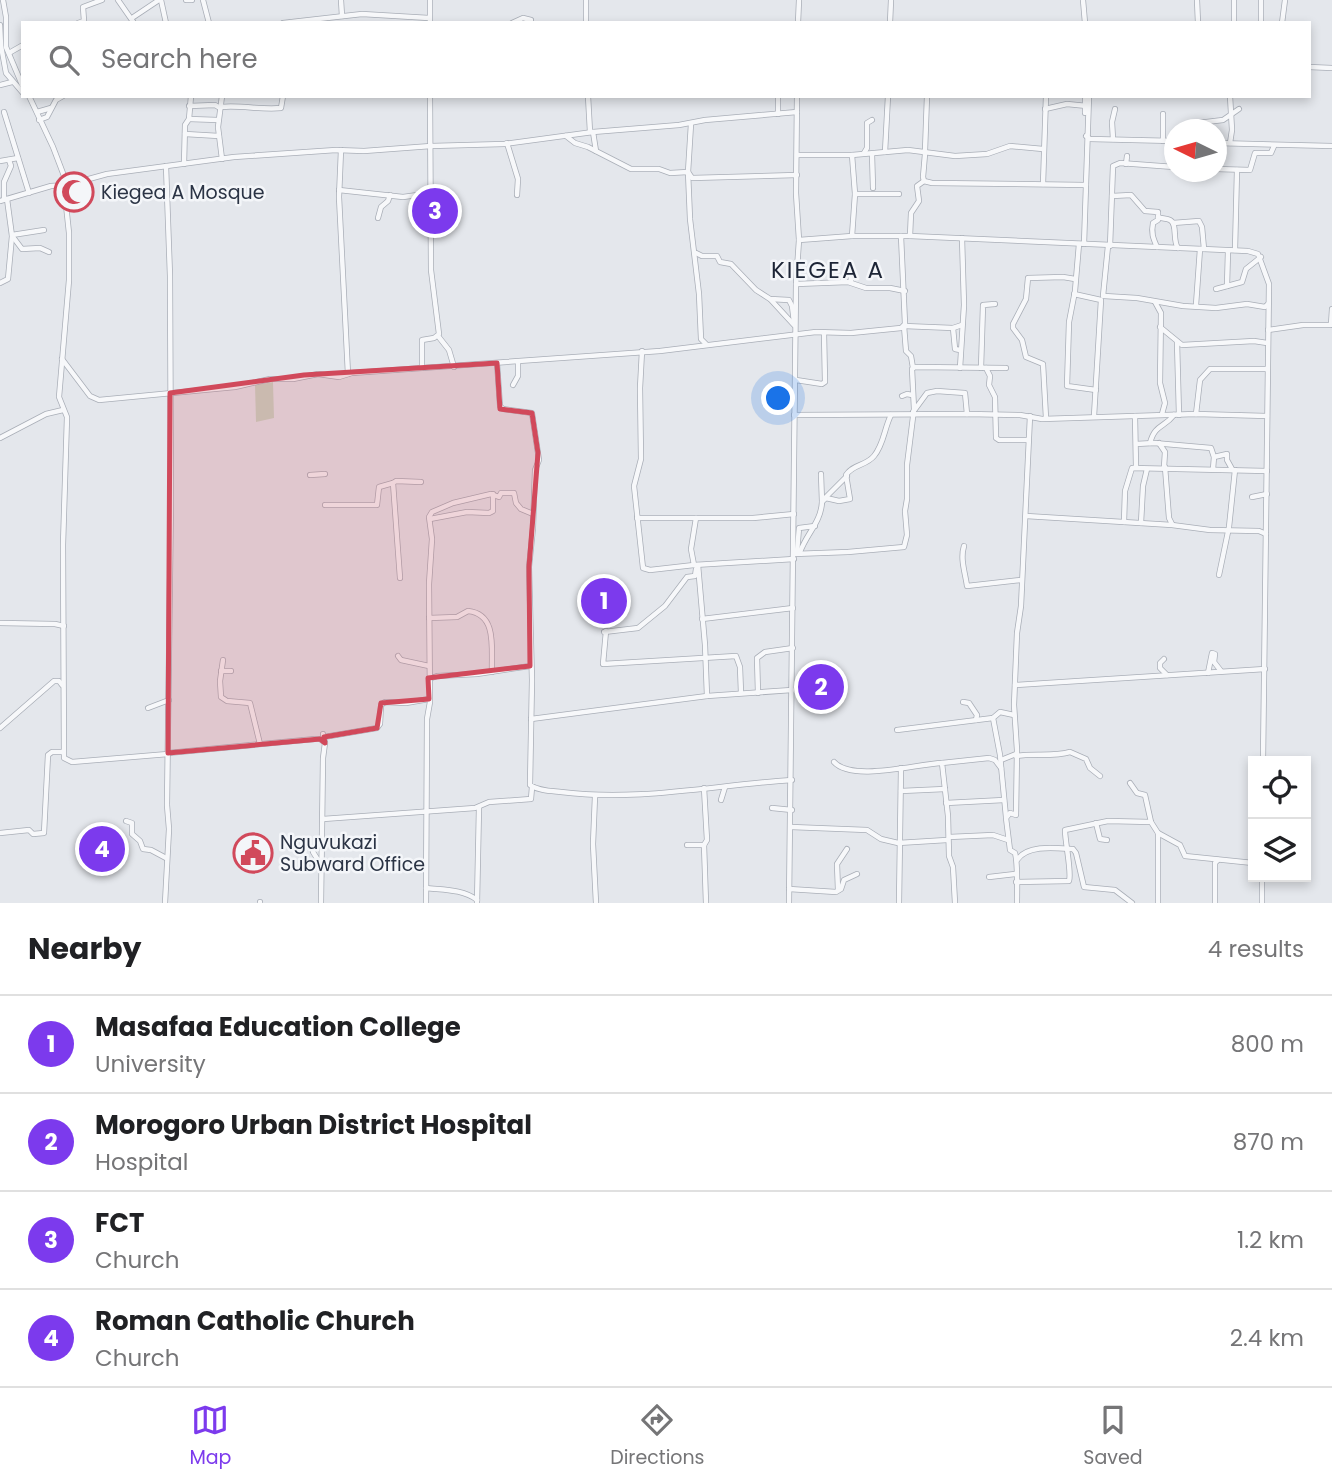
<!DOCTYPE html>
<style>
body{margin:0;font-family:Poppins,sans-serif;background:#f6f6f6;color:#202124}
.controls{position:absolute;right:21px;bottom:21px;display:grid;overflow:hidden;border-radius:0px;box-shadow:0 4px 10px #0003}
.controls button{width:63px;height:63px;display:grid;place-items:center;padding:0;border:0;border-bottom:2px solid #e0e0e0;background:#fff;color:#202124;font:35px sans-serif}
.compass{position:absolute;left:1164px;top:119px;width:63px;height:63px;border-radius:50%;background:#fff;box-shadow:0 4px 10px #0003;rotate:275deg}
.you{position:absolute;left:779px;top:399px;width:24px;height:24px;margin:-18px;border:5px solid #fff;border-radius:50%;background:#1a73e8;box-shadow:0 0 0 10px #1a73e833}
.badge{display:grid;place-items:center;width:46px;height:46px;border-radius:50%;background:#7c3aed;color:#fff;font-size:23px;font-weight:700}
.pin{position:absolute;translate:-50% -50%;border:4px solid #fff;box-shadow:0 2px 7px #0006}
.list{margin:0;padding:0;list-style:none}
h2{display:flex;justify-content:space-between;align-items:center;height:91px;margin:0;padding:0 28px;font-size:30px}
h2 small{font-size:23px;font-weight:400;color:#757577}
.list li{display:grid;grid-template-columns:46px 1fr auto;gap:21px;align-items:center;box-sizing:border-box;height:98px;padding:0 28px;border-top:2px solid #e0e0e0}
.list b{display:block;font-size:26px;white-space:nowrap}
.list p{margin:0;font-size:23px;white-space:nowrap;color:#757577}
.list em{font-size:23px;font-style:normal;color:#757577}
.icon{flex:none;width:38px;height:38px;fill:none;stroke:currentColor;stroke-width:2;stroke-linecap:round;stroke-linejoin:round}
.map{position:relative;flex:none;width:1332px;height:903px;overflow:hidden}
.search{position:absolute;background:#fff;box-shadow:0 4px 10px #0003;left:21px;right:21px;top:21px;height:77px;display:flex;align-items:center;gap:18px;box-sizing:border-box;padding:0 24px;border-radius:0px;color:#757577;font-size:26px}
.sheet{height:483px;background:#fff}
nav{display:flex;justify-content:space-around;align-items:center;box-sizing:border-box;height:98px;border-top:2px solid #e0e0e0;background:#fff;font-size:19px;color:#757577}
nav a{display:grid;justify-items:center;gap:4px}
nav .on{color:#7c3aed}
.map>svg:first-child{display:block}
</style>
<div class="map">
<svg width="1332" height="903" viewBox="0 0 1332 903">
<rect width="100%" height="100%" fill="#e4e7ec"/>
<path fill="#c9d6c5" d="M273,382L274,418L256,422L255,385Z"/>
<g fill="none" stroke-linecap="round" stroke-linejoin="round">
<g stroke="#a9aeb7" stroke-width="6">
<g id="minor">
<path d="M3,0L6,17V47L23,87"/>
<path d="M118,0L134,23"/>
<path d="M161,0L166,23"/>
<path d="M186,0H192"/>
<path d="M203,0L209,23"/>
<path d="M341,0L342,16"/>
<path d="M586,0V23"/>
<path d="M1083,0L1085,23"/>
<path d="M1197,0L1198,23"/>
<path d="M1234,0V23"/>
<path d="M1261,0V23"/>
<path d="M132,18L159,0"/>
<path d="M78,23L84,21L83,7L102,0"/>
<path d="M283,23L362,14L429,18"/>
<path d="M430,23V0"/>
<path d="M512,23L523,18L531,20"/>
<path d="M798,23L799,0"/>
<path d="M890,23L891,0"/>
<path d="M1282,23L1285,0"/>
<path d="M0,25L1,46L6,73L23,93"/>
<path d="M9,53L23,45"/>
<path d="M1309,67L1332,68"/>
<path d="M0,85L12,82"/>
<path d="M29,96L53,147L69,189L66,205L69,233V280L59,397L67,417L63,545L64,758L72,762L168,754"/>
<path d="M222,96L218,127L222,159"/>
<path d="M588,96L590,132"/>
<path d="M1085,96V113"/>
<path d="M1230,96L1232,130L1230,143"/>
<path d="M189,106L215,105L220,108"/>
<path d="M221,107C241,105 261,110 281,108L283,96"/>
<path d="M1045,109L1067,104L1087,106"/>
<path d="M4,112L29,193"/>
<path d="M37,112L51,108"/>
<path d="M778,114V96"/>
<path d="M1163,114V141"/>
<path d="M189,119L218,120"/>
<path d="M39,120L47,117L56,100L63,96"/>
<path d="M1198,123L1223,120L1239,109"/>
<path d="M691,124L688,172L690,219L699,294L701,339L706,344"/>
<path d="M593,132L596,151"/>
<path d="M185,134L219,136"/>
<path d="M566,136L575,143L588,147L631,169H659L670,173L688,172L692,178L797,175"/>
<path d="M1086,136L1090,139L1174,141"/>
<path d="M1113,139L1112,122L1115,109"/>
<path d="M507,143L518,179L517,195"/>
<path d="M1216,143L1332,146"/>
<path d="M341,150L339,197L348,374"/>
<path d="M925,151L927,96"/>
<path d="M885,152L888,96"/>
<path d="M864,153L867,148V123L872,120"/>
<path d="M872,154L873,188"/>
<path d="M925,154L923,177L924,181L932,183L1086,185"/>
<path d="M797,155H852L908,150L955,156L987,154L1010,146L1043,149"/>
<path d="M852,155L855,194"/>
<path d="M0,161L18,158"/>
<path d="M184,164L185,125L189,119L191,96"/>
<path d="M1126,164L1127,156"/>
<path d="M1216,169L1250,170L1255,153H1271L1274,146"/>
<path d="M1043,184L1046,96"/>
<path d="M339,190L403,197L432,193"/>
<path d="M1112,196L1131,195L1145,211L1158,212V220L1153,223C1151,233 1153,238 1157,247"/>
<path d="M4,199V182L11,166L9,160"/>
<path d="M0,201L51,186L67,185L107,174L234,157L336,150L364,151L431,146L504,144L593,132L679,125L705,120L797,112"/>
<path d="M1158,217C1162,219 1166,218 1170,220C1178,224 1172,240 1178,248"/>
<path d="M378,218L381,207L388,201L390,195"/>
<path d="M1173,223L1199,221L1202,227L1204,249"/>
<path d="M12,235L44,230"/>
<path d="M852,236L855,194H899"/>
<path d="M910,236L911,213L919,201L917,186L924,181"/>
<path d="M13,237L22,249L40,248L49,252"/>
<path d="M799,240L852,236H910L1248,251L1258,254L1269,284L1263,761"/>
<path d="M1079,244L1075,291L1069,322L1067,386L1096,390"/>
<path d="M1084,244L1089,96"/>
<path d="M1110,246L1113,166L1120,163L1174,167"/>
<path d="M1235,250L1237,170"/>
<path d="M696,253L702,256H717L720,262L731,264L756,290L770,299L789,300L792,306L794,322"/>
<path d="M850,267L851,282"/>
<path d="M0,283L8,279L12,236L7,199"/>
<path d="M796,284L848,282L866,288H890L905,291"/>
<path d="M1227,286L1228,251"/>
<path d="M1216,289L1242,282L1246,269L1261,257"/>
<path d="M1074,294L1101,300L1094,416"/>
<path d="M1103,296L1108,246"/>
<path d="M1104,296L1137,298L1183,306L1216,308L1247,304L1265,307L1268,304"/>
<path d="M771,300L794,325"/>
<path d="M1155,302L1161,313L1160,383L1165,403L1162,414"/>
<path d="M1196,305L1200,249"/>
<path d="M904,326L953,328L962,325"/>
<path d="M904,326L906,351L911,356L913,368"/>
<path d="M1160,327L1182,345L1254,341L1267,343"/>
<path d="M953,328L955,349L960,350"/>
<path d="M1268,330L1303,325H1331L1332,309"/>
<path d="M438,336L449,350L454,367"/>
<path d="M1177,342L1179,415"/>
<path d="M642,351L640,388L641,459L634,486L643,568L650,570L694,565L794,559"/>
<path d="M62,359L90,396L99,400L235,387L270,379H293L318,374L339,377L352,373L660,351L816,332L851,333L901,328L905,324L901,236"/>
<path d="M497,363L500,406L503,409L532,413L539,460L535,470L533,528L529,567L532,680L530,785C539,791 551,791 561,792C638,802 715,785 792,780"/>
<path d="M422,368V340L434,338L439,334L431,270L430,96"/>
<path d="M960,368L964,305L962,238"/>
<path d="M981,368L983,305L995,304"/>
<path d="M986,368L990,376L989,385L995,397L996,438L999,440H1028"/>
<path d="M796,380L822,384L825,382L824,333"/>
<path d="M513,385L518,376V362"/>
<path d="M902,396L907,394L912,395"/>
<path d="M913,412L927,393L937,391L965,393L967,414"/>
<path d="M1196,414L1200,380L1210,369H1267"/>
<path d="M794,415L967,414L1020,415L1042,419L1196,414L1267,416"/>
<path d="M1135,416L1136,467"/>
<path d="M1046,418L1043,364L1026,357L1022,340L1013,328V324L1026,299L1028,278L1063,277L1075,279"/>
<path d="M0,438L46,414L63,410"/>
<path d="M1150,443C1155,424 1164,428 1174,415"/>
<path d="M1159,443L1165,452L1164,467"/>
<path d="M1136,444L1154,443L1211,448L1214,457L1213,469"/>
<path d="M1214,457L1227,454V460L1232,469"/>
<path d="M1165,467L1169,518L1172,524"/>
<path d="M821,474L822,502"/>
<path d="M310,475L325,474"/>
<path d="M826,497L847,476"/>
<path d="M1252,497L1267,494"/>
<path d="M325,505H377L379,487L393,483"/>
<path d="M1026,516L1172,525L1210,530L1259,531L1266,534"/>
<path d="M637,518H753L794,514"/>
<path d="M430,519L467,512L489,513L493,511V494"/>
<path d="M1124,522L1125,491L1132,468L1267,471"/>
<path d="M1141,523L1143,486L1147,469"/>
<path d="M964,546C960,559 965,572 967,586L1021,580"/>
<path d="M797,552L799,528L815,526"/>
<path d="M800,552C807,533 821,522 822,502L826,498L839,501L850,499L846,475C853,464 866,466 874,456C884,444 884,429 891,415"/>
<path d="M794,554L848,552L904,547L907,535L905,511L907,499V465L914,409L912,369L915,367L1006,368"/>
<path d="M694,565L691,549L696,518"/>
<path d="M698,565L705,645L707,696"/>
<path d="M1219,575L1229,527L1235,470"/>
<path d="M400,578L393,483L396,481L421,482"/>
<path d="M429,618L457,617L468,611C498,614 491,650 492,672"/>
<path d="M702,619L793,608"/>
<path d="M0,623L55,624L64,626"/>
<path d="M606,631L603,664L736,656L740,667L741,693"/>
<path d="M604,632L638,628L665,606L687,577L695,576L696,569"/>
<path d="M398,656L401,660L429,666"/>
<path d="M1164,659L1160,663V668L1167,675"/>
<path d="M223,660L220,681L221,697L227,701L250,703L260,744"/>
<path d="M221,671H231"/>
<path d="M1208,673L1212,653L1215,654L1214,662L1221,671"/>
<path d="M429,679L437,676L477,674L530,666"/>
<path d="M1015,685L1265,669"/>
<path d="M758,693L757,658L765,652L793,648"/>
<path d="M963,702L969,703L977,715L976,720"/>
<path d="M148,708L169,700"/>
<path d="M531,719L707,696L792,690"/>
<path d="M0,728L54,681H59L62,685"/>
<path d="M897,730L993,718"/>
<path d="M324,737L377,728L380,724L381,705L385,702L406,703L429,699"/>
<path d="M168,753L315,739H320L325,743"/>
<path d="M1016,756C1034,753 1053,757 1070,752L1086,759L1090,768L1100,776"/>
<path d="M1001,760L1016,754"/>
<path d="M834,762C852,782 916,764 942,763"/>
<path d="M1130,783L1137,793L1145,795L1151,822"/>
<path d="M901,791L945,789"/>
<path d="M595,796L593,844L596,903"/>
<path d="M721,800L725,787"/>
<path d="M946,803L1004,800"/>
<path d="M772,808L792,810"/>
<path d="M1006,817L1000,755L993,718L1000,712L1014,715"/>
<path d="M323,819L475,808L489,802L531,799L532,787"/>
<path d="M126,821L132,823V834L140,841L143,849L151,850L166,858"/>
<path d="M1096,823L1100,839L1107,840"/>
<path d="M791,827L867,830L881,839L898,843L947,840"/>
<path d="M0,833L29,830L33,834L44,833L48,755L52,752H63"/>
<path d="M949,837L993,835L1008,840"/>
<path d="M687,845H704L707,840L704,788"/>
<path d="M704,845L706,903"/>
<path d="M313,852L321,865"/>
<path d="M1017,860C1027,844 1057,848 1073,849L1076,853L1084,887L1115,890L1132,903"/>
<path d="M989,877L1015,874"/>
<path d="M1262,877V903"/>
<path d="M1016,882L1069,881C1072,873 1065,842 1065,830L1108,821L1151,822L1158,833L1180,845L1185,856L1253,863"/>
<path d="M426,888C442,890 463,889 477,900"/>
<path d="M789,889L836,892L841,889L844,880L857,874"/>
<path d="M838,890L837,864L847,849"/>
<path d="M260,902V903"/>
<path d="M165,903L169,829L167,805L171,501L170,276L166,166"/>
<path d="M321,903L323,758L325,743L323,734"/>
<path d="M426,903L427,719L430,702L429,584L432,539L429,517L432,512L453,503L491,494L499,497L501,493H514L516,503L521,509L533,514"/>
<path d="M477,903L479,807"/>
<path d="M789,903L796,284L799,240L796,193L797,96"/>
<path d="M899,903L901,768"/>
<path d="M955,903L953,867L949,856L948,816L942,763L989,758L995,760L1001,768"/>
<path d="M1017,903C1017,890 1018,863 1015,853L1010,850L1006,818L1010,813L1016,815L1017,750L1014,705L1017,633L1021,606L1030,416"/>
<path d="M1158,903V833"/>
<path d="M1215,903V863L1218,860"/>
</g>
</g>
<use href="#minor" stroke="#f7f8fa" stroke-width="4.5"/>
</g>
<path fill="#d1495b" fill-opacity="0.2" stroke="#d1495b" stroke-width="5" stroke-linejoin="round" d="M497,363L500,409L532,413L538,453L529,567L530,666L428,678L429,699L381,703L377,728L324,737L325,743L320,739L168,753L170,393L304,375Z"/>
<defs>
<g id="mosque-ring" transform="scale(2.0125)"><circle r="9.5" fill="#f4f6f9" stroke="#d1495b" stroke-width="1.5"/><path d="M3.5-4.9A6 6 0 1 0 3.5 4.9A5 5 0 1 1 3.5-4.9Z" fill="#d1495b"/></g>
<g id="civic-ring" transform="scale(2.0125)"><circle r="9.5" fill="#f4f6f9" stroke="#d1495b" stroke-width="1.5"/><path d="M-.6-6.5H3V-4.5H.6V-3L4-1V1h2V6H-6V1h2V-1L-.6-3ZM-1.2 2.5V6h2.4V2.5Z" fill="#d1495b"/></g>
</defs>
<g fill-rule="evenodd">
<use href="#mosque-ring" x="74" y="192"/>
<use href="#civic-ring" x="253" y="853"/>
</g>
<g text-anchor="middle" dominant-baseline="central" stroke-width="5" stroke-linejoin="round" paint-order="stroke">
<g font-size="19" fill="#2b3445" stroke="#f4f6f9" text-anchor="start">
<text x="101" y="192">Kiegea A Mosque</text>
<text x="280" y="842">Nguvukazi<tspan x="280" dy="22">Subward Office</tspan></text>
</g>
<g font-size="23" letter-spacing="2" fill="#1d2536" stroke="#f4f6f9">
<text x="828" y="270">KIEGEA A</text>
</g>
</g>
</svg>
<div class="controls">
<button><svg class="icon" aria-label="locate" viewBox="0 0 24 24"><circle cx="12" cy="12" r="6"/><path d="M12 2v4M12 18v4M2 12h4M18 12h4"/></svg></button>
<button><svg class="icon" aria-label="layers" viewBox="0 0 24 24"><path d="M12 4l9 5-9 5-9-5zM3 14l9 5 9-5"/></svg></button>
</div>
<svg class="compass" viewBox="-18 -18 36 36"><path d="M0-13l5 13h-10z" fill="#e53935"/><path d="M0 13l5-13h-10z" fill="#757577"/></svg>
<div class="you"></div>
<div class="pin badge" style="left:604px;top:601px">1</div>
<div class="pin badge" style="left:821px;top:687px">2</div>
<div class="pin badge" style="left:435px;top:211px">3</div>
<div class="pin badge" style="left:102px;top:849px">4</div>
<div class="search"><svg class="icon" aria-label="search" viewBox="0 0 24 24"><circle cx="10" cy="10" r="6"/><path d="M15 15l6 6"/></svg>Search here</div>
</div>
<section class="sheet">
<h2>Nearby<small>4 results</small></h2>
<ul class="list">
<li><span class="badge">1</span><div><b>Masafaa Education College</b><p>University</p></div><em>800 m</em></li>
<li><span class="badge">2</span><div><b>Morogoro Urban District Hospital</b><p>Hospital</p></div><em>870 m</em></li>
<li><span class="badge">3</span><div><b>FCT</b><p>Church</p></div><em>1.2 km</em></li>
<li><span class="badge">4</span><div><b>Roman Catholic Church</b><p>Church</p></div><em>2.4 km</em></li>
</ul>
</section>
<nav>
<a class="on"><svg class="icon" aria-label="map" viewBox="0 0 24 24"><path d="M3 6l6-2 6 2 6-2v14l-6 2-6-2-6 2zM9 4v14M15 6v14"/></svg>Map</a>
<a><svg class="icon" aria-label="directions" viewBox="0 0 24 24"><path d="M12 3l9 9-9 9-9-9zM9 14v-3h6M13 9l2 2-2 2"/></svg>Directions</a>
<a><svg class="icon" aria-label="saved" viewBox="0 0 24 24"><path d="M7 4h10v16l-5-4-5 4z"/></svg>Saved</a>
</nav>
